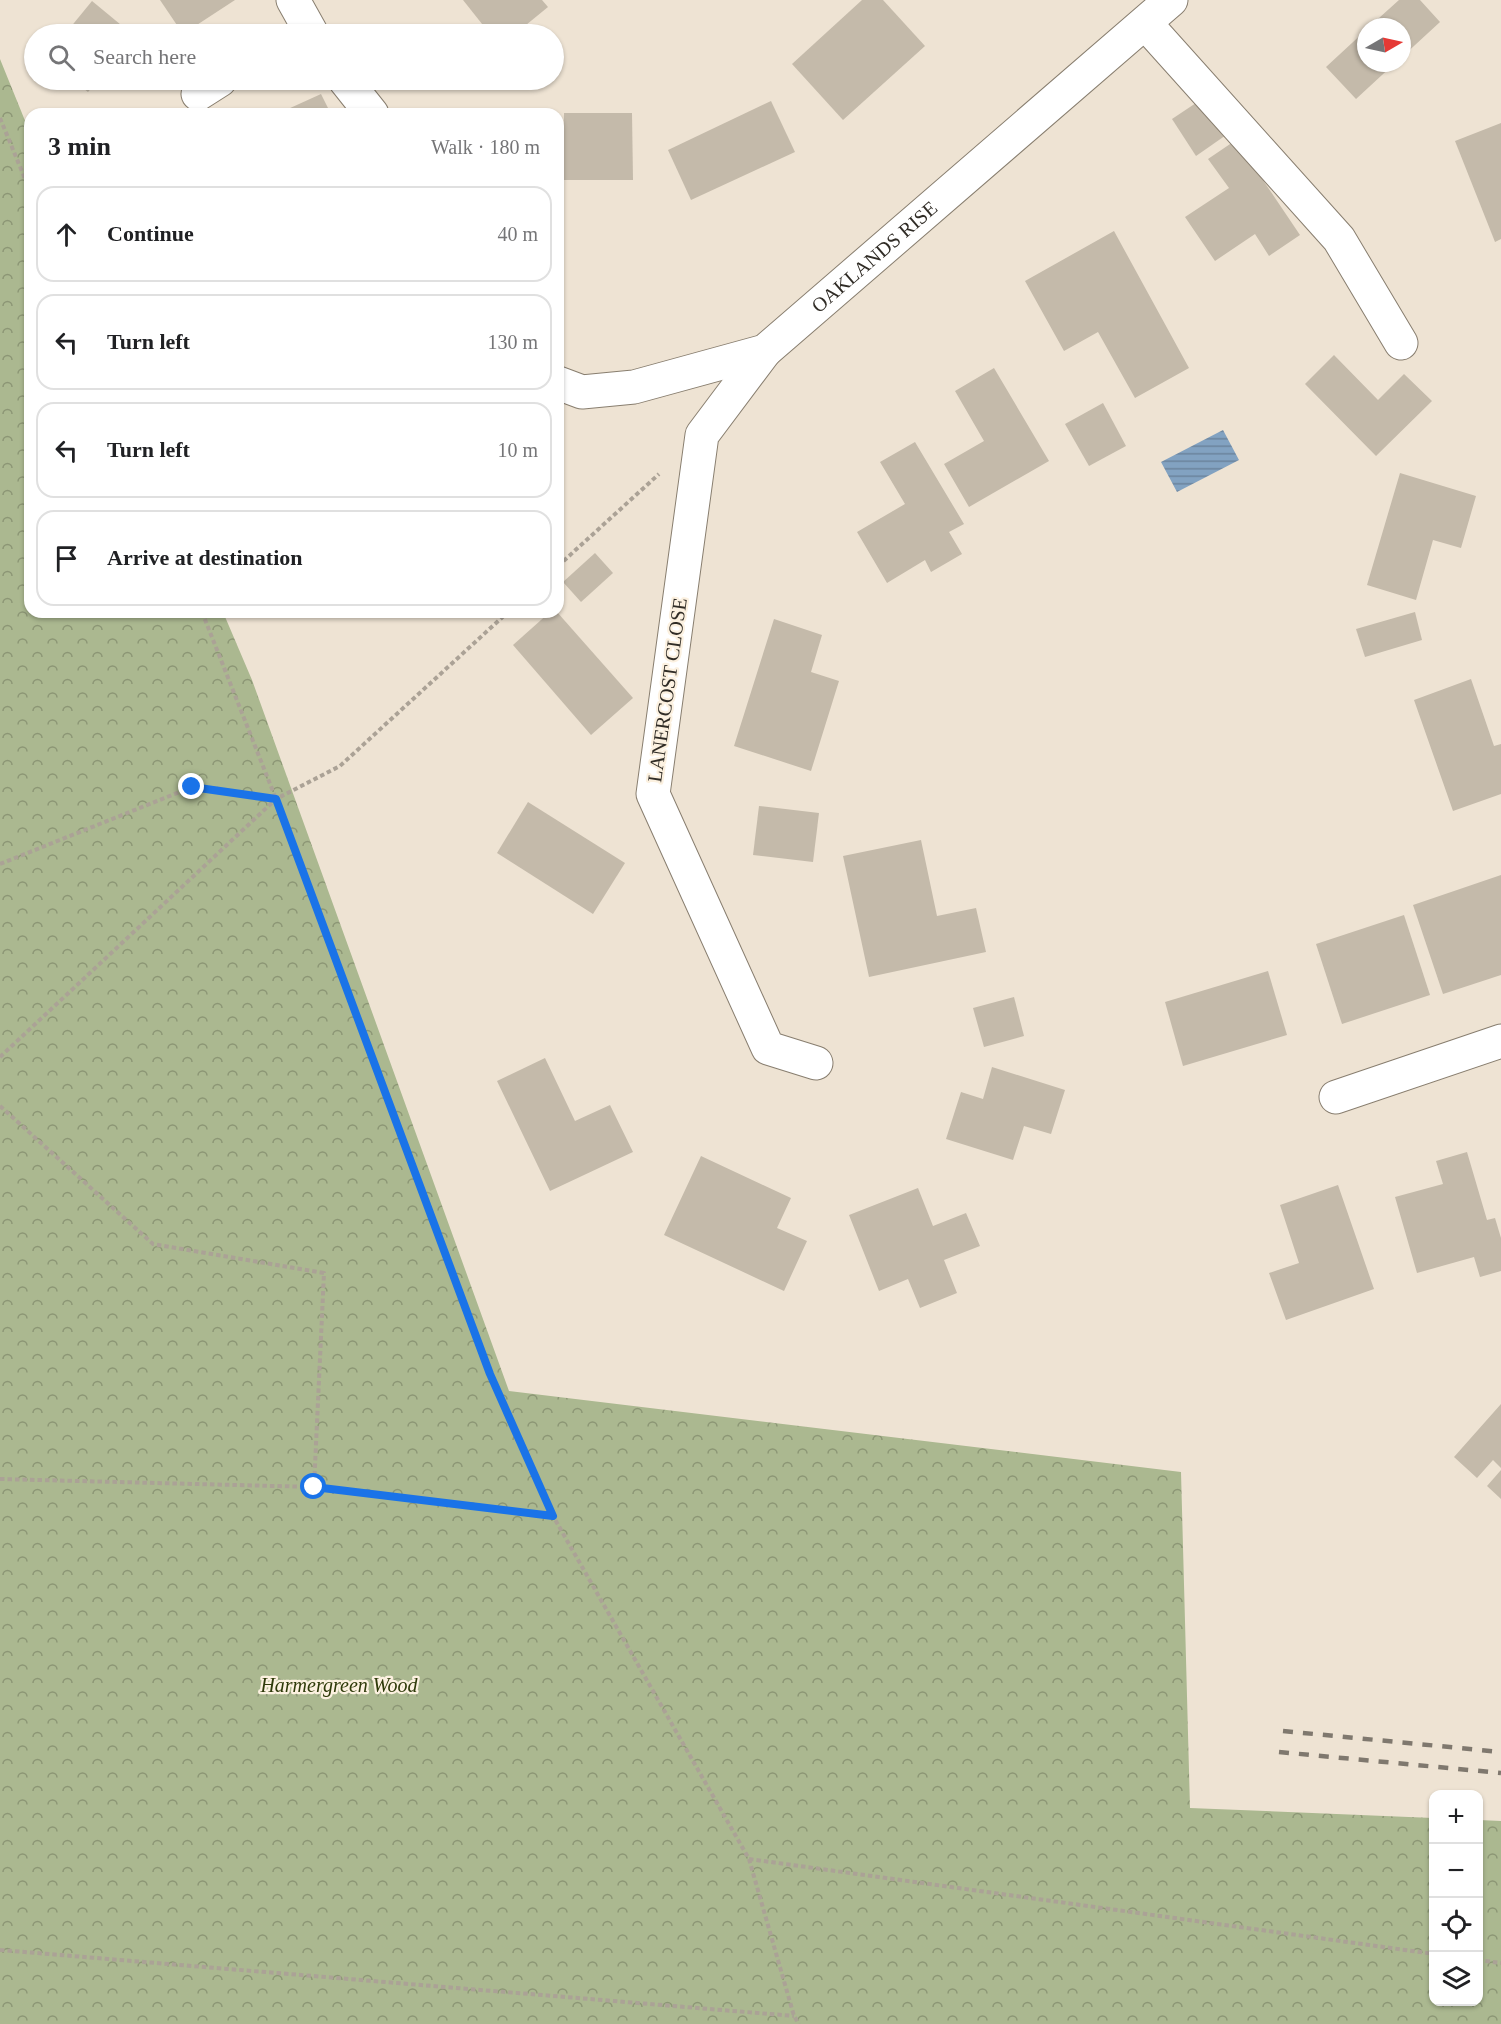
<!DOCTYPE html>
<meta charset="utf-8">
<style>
body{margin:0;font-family:Georgia,serif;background:#f2f2f2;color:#202124}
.controls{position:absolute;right:18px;bottom:18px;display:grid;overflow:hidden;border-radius:12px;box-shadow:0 2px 4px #0004}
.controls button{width:54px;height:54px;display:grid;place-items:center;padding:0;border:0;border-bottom:2px solid #e0e0e0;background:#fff;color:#202124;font:30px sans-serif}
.compass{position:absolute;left:1357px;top:18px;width:54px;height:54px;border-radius:50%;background:#fff;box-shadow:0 2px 4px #0004;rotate:81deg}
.stop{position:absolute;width:18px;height:18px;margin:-14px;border:4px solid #1a73e8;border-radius:50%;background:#fff}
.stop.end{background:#1a73e8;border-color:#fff;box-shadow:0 2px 6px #0008}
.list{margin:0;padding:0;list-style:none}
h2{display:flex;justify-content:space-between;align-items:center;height:78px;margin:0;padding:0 24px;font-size:26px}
h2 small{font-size:20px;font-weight:400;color:#757577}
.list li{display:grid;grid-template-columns:39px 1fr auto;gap:18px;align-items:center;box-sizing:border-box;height:96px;margin:0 12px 12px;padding:0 12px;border:2px solid #e0e0e0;border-radius:18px}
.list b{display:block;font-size:22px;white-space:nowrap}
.list em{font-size:20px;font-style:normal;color:#757577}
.icon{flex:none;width:33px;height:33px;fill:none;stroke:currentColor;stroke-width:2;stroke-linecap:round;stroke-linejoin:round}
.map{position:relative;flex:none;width:1501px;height:2024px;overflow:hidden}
.search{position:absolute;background:#fff;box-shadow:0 2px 4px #0004;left:24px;top:24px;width:540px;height:66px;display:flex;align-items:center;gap:15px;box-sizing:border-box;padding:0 21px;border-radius:33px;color:#757577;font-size:22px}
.panel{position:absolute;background:#fff;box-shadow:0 2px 4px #0004;left:24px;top:108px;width:540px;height:510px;border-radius:18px}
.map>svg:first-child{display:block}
</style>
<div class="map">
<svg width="1501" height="2024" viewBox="0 0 1501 2024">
<defs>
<pattern id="forest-crowns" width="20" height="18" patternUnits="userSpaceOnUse" patternTransform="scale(1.5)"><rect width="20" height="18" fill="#abb890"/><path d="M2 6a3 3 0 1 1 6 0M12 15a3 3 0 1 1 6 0" fill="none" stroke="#8c9675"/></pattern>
<pattern id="water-rules" width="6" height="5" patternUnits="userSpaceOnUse" patternTransform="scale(1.5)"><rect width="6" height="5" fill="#82a2c1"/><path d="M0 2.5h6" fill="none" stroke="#6b849d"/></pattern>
</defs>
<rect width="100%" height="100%" fill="#eee3d3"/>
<path fill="url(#forest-crowns)" d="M0,59L30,133V612H223L252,680L509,1391L1181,1472L1190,1808L1433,1818L1434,2002H1478L1479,1820L1501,1821V2024H0Z"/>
<path fill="url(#water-rules)" d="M1223,430L1239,460L1177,492L1161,462Z"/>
<g fill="#c4baaa">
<path d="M160,0H235L183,34Z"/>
<path d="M463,0H542L548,7L515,34H490Z"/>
<path d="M862,0H883L925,46L843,120L792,64Z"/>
<path d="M1399,0H1420L1440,22L1402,57V27H1369Z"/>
<path d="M92,1L132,34H65Z"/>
<path d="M1366,30V63H1395L1356,99L1326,67Z"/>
<path d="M73,80H98L88,92Z"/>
<path d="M321,94L331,114H277Z"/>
<path d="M1205,97L1229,133L1196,156L1172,119Z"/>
<path d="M771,101L795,152L691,200L668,150Z"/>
<path d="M564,113H632L633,180H563Z"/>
<path d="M1501,123V239L1495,242L1455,141Z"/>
<path d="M1236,140L1300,235L1269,256L1255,234L1215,261L1185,217L1229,188L1208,159Z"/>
<path d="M1114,231L1189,368L1135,398L1098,332L1064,351L1025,281Z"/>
<path d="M1334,355L1378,400L1404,374L1432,401L1376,456L1305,384Z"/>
<path d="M994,368L1049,461L969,507L944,464L984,441L955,391Z"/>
<path d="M1103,403L1126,446L1089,466L1065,424Z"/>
<path d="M915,442L964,524L949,532L962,554L931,572L925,560L887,583L857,532L905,504L880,462Z"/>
<path d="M1400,473L1476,496L1461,548L1433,540L1416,600L1367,585Z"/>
<path d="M595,553L613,573L581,602L563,582Z"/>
<path d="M550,612H557L633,698L591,735L513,645Z"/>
<path d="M1415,612L1422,640L1365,657L1356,629Z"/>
<path d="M774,619L822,635L811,672L839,681L811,771L734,746Z"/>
<path d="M1471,679L1494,746L1501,744V794L1453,811L1414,700Z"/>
<path d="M528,802L625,863L593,914L497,853Z"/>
<path d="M759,806L819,813L813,862L753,855Z"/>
<path d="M921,840L937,916L976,908L986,952L869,977L843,856Z"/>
<path d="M1501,875V975L1443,994L1413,905Z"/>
<path d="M1404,915L1430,995L1342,1024L1316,944Z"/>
<path d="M1268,971L1287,1035L1183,1066L1165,1002Z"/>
<path d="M1014,997L1024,1036L984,1047L973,1008Z"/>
<path d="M545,1058L575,1121L610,1105L633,1152L550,1191L497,1081Z"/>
<path d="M992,1067L1065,1090L1051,1134L1024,1126L1013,1160L946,1139L961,1092L983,1099Z"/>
<path d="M1467,1152L1487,1220L1495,1218L1501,1238V1271L1480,1277L1474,1257L1417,1273L1395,1197L1443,1184L1436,1161Z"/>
<path d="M701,1156L791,1198L777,1228L807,1241L784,1291L664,1235Z"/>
<path d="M1338,1185L1374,1289L1286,1320L1269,1273L1299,1263L1280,1205Z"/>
<path d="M918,1188L933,1226L966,1213L980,1246L944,1260L957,1293L920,1308L908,1279L879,1291L849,1215Z"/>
<path d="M1501,1404V1468L1493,1460L1477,1478L1454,1457Z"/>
<path d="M1501,1470V1499L1487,1486Z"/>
</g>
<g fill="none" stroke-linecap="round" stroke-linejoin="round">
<g stroke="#887e6f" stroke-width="35">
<g id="minor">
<path d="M293,0L312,34"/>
<path d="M1146,24L1339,239L1401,343"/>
<path d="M345,80L372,114"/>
<path d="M198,94L220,80"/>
<path d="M765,351L702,435L653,794L768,1048L816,1063"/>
<path id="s1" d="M558,383L582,392L634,387L765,351L1171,0"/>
<path d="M1336,1097L1501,1041"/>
</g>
</g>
<g stroke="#aba296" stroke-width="4" stroke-dasharray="4.5 3" stroke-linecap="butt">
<path d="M0,118L30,191"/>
<path d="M558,566L659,474"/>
<path d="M202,612L276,799L490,1374L553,1516L749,1859L794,2016L799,2024"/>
<path d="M0,864L192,787L275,799"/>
<path d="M0,1057L276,799L340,766L508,612"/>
<path d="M0,1106L153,1244L324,1273L314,1487"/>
<path d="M0,1479L314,1487L552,1516"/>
<path d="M749,1859L1434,1954"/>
<path d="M0,1950L794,2016"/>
<path d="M1478,1960L1501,1963"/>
</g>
<use href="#minor" stroke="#fff" stroke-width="33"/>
<g stroke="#7f786e" stroke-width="4.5" stroke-dasharray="10 10" stroke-linecap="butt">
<path d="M1283,1731L1501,1752"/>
<path d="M1279,1752L1501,1773"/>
</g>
</g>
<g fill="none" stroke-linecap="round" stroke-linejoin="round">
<path stroke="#1a73e8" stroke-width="8" d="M192,787L276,799L490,1374L553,1516L314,1487"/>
</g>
<g text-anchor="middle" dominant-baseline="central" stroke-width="4.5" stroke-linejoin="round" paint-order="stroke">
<g font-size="20" fill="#302c26" stroke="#fcf1e0">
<text stroke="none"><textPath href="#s1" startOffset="358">OAKLANDS RISE</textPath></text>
<text transform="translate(667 690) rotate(-82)">LANERCOST CLOSE</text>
</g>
<g font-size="20" font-style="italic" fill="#2e3a09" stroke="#fcf1e0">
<text x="339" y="1685">Harmergreen Wood</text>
</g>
</g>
</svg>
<div class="controls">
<button>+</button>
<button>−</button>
<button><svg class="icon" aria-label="locate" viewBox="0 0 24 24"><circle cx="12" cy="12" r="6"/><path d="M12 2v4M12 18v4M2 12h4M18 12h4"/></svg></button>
<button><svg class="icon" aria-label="layers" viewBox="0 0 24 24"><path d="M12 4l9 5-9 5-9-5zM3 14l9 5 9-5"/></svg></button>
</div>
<svg class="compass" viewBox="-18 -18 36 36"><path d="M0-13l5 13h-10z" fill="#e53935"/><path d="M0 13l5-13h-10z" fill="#757577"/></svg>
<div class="stop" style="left:314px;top:1487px"></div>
<div class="stop end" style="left:192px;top:787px"></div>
<div class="search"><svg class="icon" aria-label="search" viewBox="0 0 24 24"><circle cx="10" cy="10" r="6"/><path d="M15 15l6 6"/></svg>Search here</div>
<section class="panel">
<h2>3 min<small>Walk · 180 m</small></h2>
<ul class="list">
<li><svg class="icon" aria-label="ahead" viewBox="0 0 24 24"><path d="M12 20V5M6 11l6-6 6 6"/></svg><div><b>Continue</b></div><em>40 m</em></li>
<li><svg class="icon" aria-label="left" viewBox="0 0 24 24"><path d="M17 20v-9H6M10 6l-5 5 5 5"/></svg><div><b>Turn left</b></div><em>130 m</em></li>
<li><svg class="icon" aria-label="left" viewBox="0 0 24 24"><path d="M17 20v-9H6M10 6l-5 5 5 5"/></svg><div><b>Turn left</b></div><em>10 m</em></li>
<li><svg class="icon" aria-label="arrive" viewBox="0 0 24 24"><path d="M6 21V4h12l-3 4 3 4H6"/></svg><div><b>Arrive at destination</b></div></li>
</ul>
</section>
</div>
